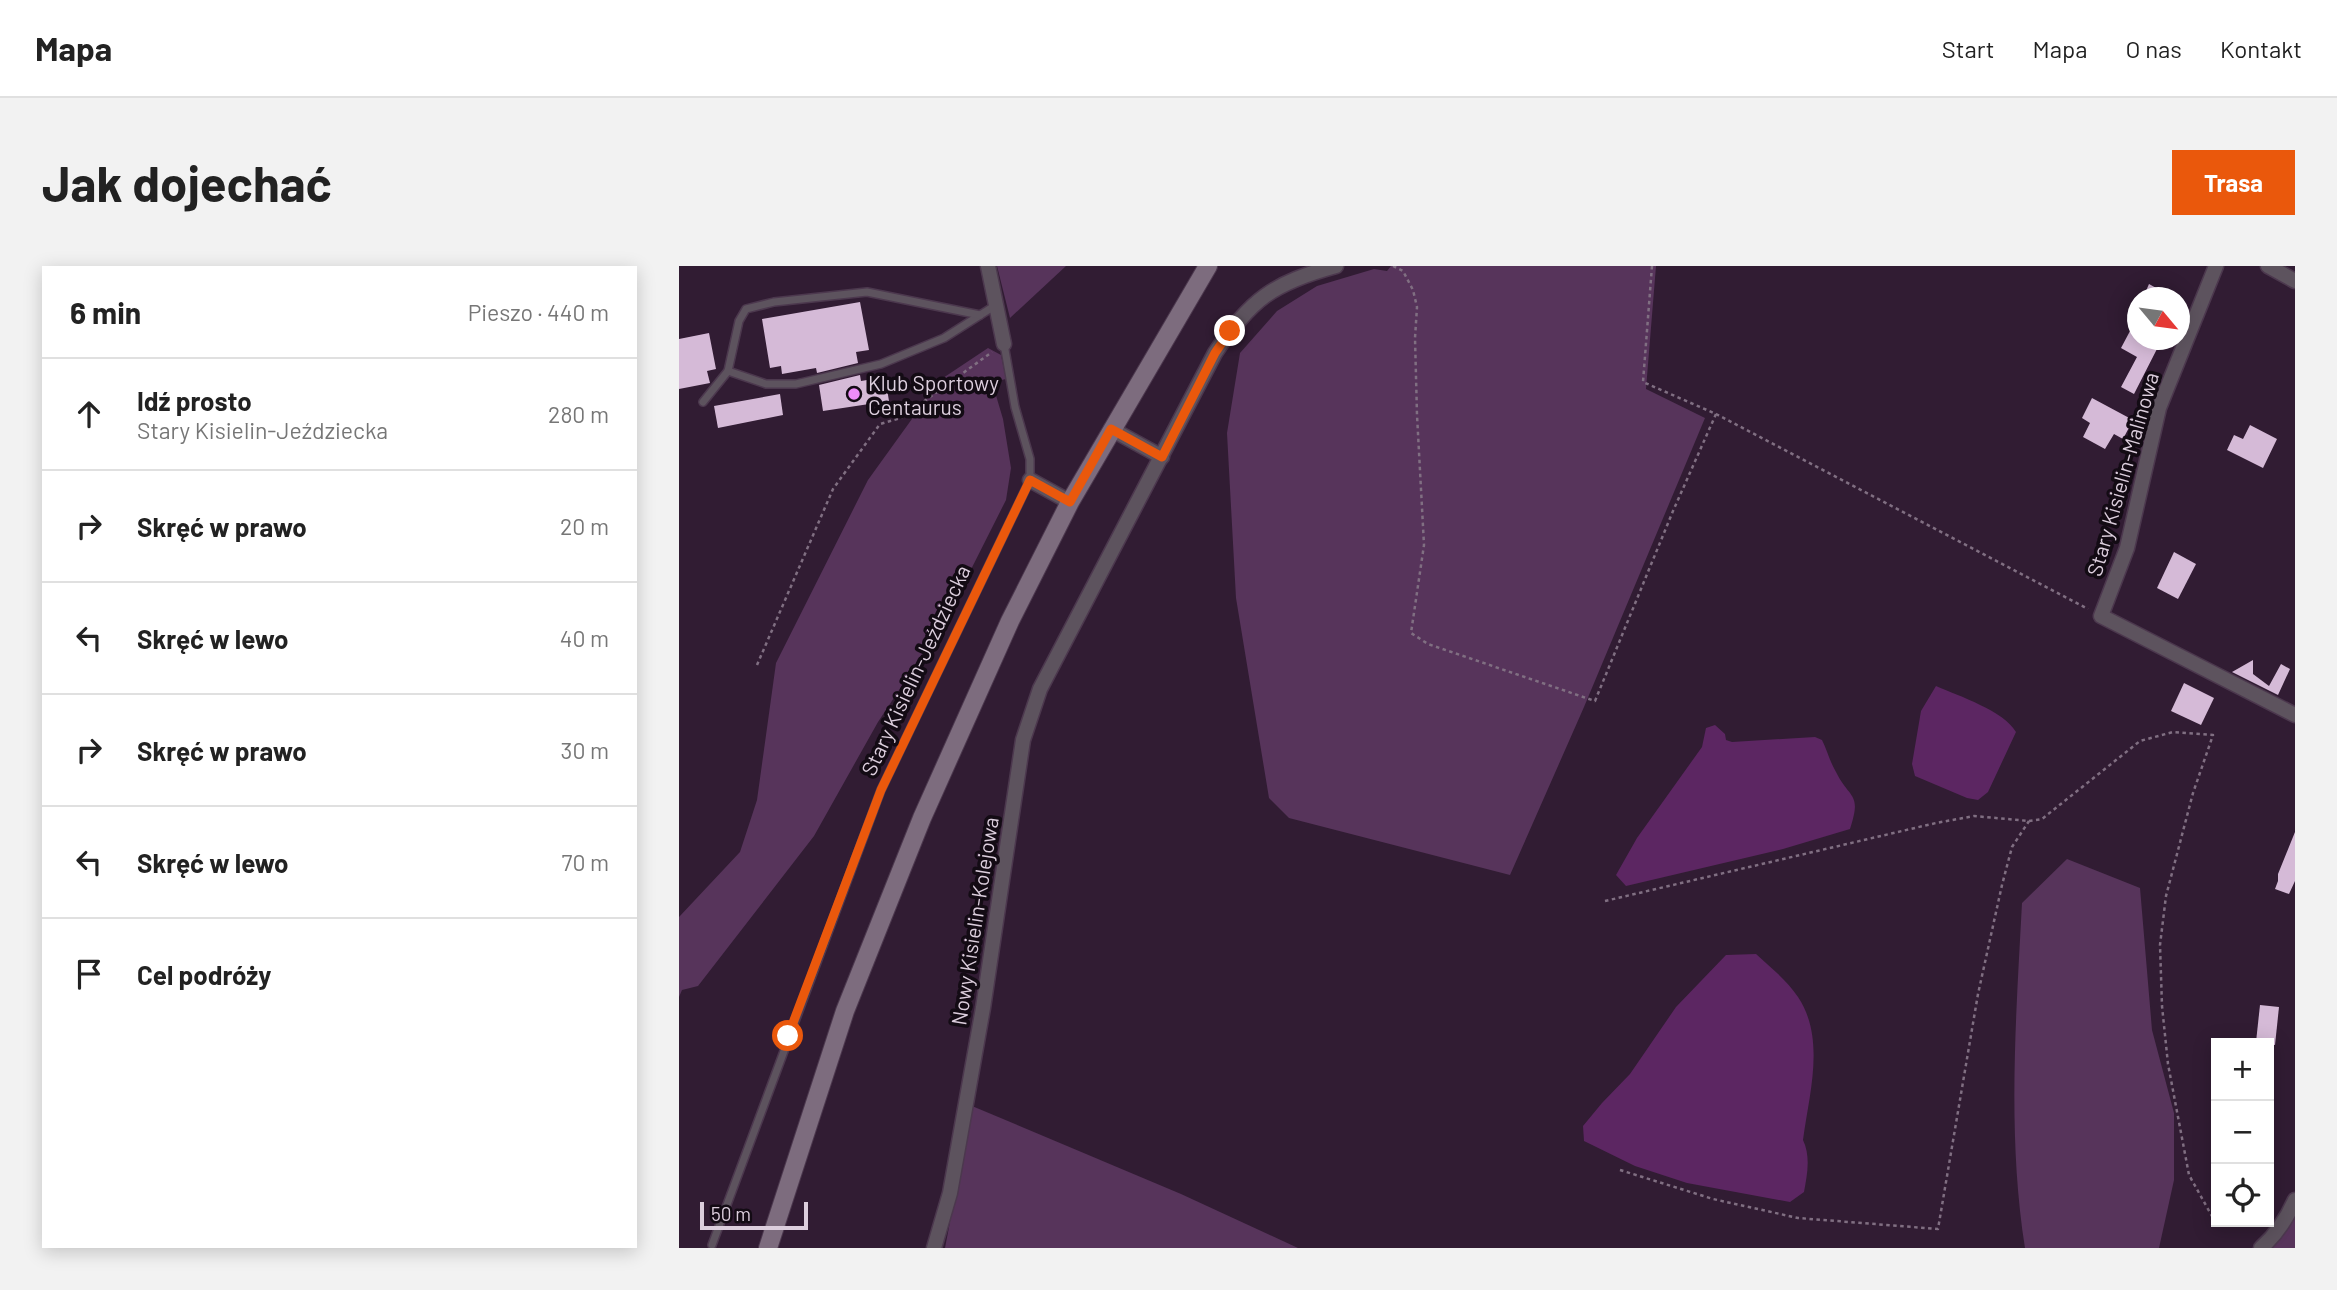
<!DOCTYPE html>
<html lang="pl">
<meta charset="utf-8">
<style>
body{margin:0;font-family:Barlow,sans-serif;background:#f2f2f2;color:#222}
.controls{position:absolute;right:21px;bottom:21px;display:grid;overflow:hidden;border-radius:0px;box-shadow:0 4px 18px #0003}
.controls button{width:63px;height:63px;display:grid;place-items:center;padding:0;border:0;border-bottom:2px solid #e0e0e0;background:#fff;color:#222;font:35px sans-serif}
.compass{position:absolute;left:1448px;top:21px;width:63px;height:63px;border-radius:50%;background:#fff;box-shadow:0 4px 18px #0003;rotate:119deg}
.scale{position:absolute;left:21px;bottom:18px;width:108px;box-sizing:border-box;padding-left:7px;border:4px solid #dccedd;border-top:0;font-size:19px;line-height:24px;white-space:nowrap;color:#dccedd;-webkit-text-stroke:5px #130b14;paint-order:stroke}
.stop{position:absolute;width:21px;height:21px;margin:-16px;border:5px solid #ea580c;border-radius:50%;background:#fff}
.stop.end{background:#ea580c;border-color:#fff;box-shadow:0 2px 7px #0008}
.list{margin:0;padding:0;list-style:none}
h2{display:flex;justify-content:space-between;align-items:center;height:91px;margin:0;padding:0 28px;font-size:30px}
h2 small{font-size:23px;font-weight:400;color:#767676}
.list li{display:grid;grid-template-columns:46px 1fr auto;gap:21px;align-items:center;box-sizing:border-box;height:112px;padding:0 28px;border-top:2px solid #e0e0e0}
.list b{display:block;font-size:26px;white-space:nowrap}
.list p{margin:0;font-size:23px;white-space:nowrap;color:#767676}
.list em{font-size:23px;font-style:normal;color:#767676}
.icon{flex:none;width:38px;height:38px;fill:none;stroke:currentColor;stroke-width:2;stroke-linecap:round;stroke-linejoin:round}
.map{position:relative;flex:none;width:1616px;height:982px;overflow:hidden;border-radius:0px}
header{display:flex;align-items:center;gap:42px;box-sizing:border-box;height:98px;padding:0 35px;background:#fff;border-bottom:2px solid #e0e0e0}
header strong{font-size:33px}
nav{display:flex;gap:38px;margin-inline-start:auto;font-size:24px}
.intro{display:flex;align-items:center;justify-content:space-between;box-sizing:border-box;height:168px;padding:0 42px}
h1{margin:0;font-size:49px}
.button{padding:18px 32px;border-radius:0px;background:#ea580c;color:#fff;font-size:24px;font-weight:700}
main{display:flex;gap:42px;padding:0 42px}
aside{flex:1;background:#fff;border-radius:0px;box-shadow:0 4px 18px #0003}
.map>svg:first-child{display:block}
</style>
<header>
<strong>Mapa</strong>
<nav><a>Start</a><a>Mapa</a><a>O nas</a><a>Kontakt</a></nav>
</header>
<div class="intro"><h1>Jak dojechać</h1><a class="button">Trasa</a></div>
<main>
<aside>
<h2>6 min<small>Pieszo · 440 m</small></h2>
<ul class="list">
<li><svg class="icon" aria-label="ahead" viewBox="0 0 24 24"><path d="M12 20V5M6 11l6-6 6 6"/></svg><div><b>Idź prosto</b><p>Stary Kisielin-Jeździecka</p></div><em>280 m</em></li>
<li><svg class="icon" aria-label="right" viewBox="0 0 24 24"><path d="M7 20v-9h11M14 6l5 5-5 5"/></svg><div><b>Skręć w prawo</b></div><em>20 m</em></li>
<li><svg class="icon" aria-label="left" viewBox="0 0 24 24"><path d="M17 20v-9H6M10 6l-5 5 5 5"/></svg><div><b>Skręć w lewo</b></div><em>40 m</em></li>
<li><svg class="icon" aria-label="right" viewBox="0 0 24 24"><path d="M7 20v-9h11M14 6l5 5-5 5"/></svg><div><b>Skręć w prawo</b></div><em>30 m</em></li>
<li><svg class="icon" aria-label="left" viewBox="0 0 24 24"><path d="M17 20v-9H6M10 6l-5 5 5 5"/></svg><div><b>Skręć w lewo</b></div><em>70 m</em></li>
<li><svg class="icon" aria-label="arrive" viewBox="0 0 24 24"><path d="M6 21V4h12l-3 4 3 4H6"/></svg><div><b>Cel podróży</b></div></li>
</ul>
</aside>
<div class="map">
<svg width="1616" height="982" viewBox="0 0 1616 982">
<rect width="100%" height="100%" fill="#311c33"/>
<g fill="#57345b">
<path d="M318,0H387L331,52Z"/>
<path d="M712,0H977L967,123L1026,152L905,441L831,609L610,552L590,532L557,332L548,167L561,87L598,45L638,20L695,3L708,5Z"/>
<path d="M309,82L322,89L327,113L313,116L324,153L332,202L327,234L267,353L199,456L135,570L19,720L3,724L0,731V651L61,586L78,534L97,397L189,214L261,114Z"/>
<path d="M1388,593L1461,622L1473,764L1495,847V914L1480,982H1346C1328,869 1337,751 1343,637Z"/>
<path d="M293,840L502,928L619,982H266Z"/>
<path d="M1616,945V982H1591Z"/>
</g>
<g fill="#5c2662">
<path d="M1257,420C1280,430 1325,445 1337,466L1309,526L1299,534L1288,532L1236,510L1233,498L1242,445Z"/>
<path d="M1036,459L1046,468L1047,474L1053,476L1136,471L1143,474C1148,484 1151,496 1157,506C1171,534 1183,526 1171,563L1104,583L947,620L937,609L958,572L1023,481L1027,462Z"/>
<path d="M1077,688C1091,701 1108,714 1119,731C1147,773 1130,828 1124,874C1132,891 1128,909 1125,926L1111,936L1008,917L956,900L905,875L904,860L923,837L951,808L997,741L1047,689Z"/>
</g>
<g fill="#d5bad7">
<path d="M1470,18L1495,32H1464Z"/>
<path d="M181,36L190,84L177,86L179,97L138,107L137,102L103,108L102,100L91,102L83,53Z"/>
<path d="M1459,50V74H1464L1479,81L1455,128L1442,121L1458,91L1442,82Z"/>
<path d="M30,67L37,103L28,105L31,117L0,123V73Z"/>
<path d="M181,109L182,115L206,111L210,135L144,145L140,119Z"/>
<path d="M101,128L104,149L39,162L35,140Z"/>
<path d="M1413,132L1454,154L1444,173L1435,168L1426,183L1404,171L1411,157L1403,152Z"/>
<path d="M1571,159L1598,173L1584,202L1548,184L1555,169L1564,173Z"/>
<path d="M1495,286L1517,298L1499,333L1478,322Z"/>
<path d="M1574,394V408L1590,420L1602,398L1611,403L1599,429L1553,406Z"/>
<path d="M1505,417L1535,432L1522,459L1492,445Z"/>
<path d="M1616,566V615L1610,628L1596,623L1599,615V608Z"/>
<path d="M1581,739L1600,741L1596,779L1577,776Z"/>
</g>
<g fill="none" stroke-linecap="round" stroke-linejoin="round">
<g stroke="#4c384e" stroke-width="10">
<g id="lane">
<path d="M49,105L87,118H117L202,98L265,72L317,39"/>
<path d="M24,136L49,105L60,55L67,43L95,36L188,26L301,49"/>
<path d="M33,979L202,524L351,214V193L336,141L325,78"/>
</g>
</g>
<g stroke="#4c384e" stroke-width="17">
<g id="street">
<path d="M309,0L325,78"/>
<path d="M1537,0L1480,142L1448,282L1422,350L1616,449"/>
<path d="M1589,0L1616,15"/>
<path d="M432,163L483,191"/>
<path d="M351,214L391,236"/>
<path d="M255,982L271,927L304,742L344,474L361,423L536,87C572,33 594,17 657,0"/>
<path d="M1582,982C1597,969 1608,952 1616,934"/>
</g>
</g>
<g stroke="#4c384e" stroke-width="20">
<path id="secondary" d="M89,982L166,745L243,552L331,355L391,236L529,0"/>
</g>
<g stroke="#806f82" stroke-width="2.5" stroke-dasharray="3.5 3.5" stroke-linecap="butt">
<path d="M714,0L724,5L734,24L738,41L736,72L738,149L745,279L732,367L749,378L916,435L994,245L1037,148"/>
<path d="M973,0L964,116L1037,148L1409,343"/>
<path d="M78,399L154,223L201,158L222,152L313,86"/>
<path d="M926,635L1257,557L1295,550L1350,555L1363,553L1461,475L1494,466L1534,469L1514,527L1487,630L1481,679L1483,740L1489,798L1510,909L1534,952"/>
<path d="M941,904L1034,933L1119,952L1259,963L1299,728L1323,619L1333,581L1350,555"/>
</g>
<use href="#lane" stroke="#5d535e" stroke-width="7"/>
<use href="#street" stroke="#5d535e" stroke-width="14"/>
<use href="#secondary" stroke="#7d6c7e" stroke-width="18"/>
</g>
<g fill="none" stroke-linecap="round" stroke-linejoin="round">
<path stroke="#ea580c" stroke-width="9" d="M109,770L202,524L351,214L391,236L432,163L483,191L536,87L551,65"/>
</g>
<circle fill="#ee8cf8" stroke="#130b14" stroke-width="2.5" cx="175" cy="128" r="7"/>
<g text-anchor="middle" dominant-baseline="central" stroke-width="7" stroke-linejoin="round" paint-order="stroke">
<g font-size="21" fill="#dccedd" stroke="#130b14" text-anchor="start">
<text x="189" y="116">Klub Sportowy<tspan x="189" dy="24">Centaurus</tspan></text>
</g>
<g font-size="21" fill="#dccedd" stroke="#130b14">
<text transform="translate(1443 208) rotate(-74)">Stary Kisielin-Malinowa</text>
<text transform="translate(236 404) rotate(-65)">Stary Kisielin-Jeździecka</text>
<text transform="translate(295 655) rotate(-81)">Nowy Kisielin-Kolejowa</text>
</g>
</g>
</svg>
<div class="controls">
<button>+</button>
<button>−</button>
<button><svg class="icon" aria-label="locate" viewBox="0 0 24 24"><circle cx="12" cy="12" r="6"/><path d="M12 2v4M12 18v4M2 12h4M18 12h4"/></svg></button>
</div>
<svg class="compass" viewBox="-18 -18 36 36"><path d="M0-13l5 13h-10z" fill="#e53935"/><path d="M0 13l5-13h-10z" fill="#767676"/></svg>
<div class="scale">50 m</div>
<div class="stop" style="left:109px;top:770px"></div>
<div class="stop end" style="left:551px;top:65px"></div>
</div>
</main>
